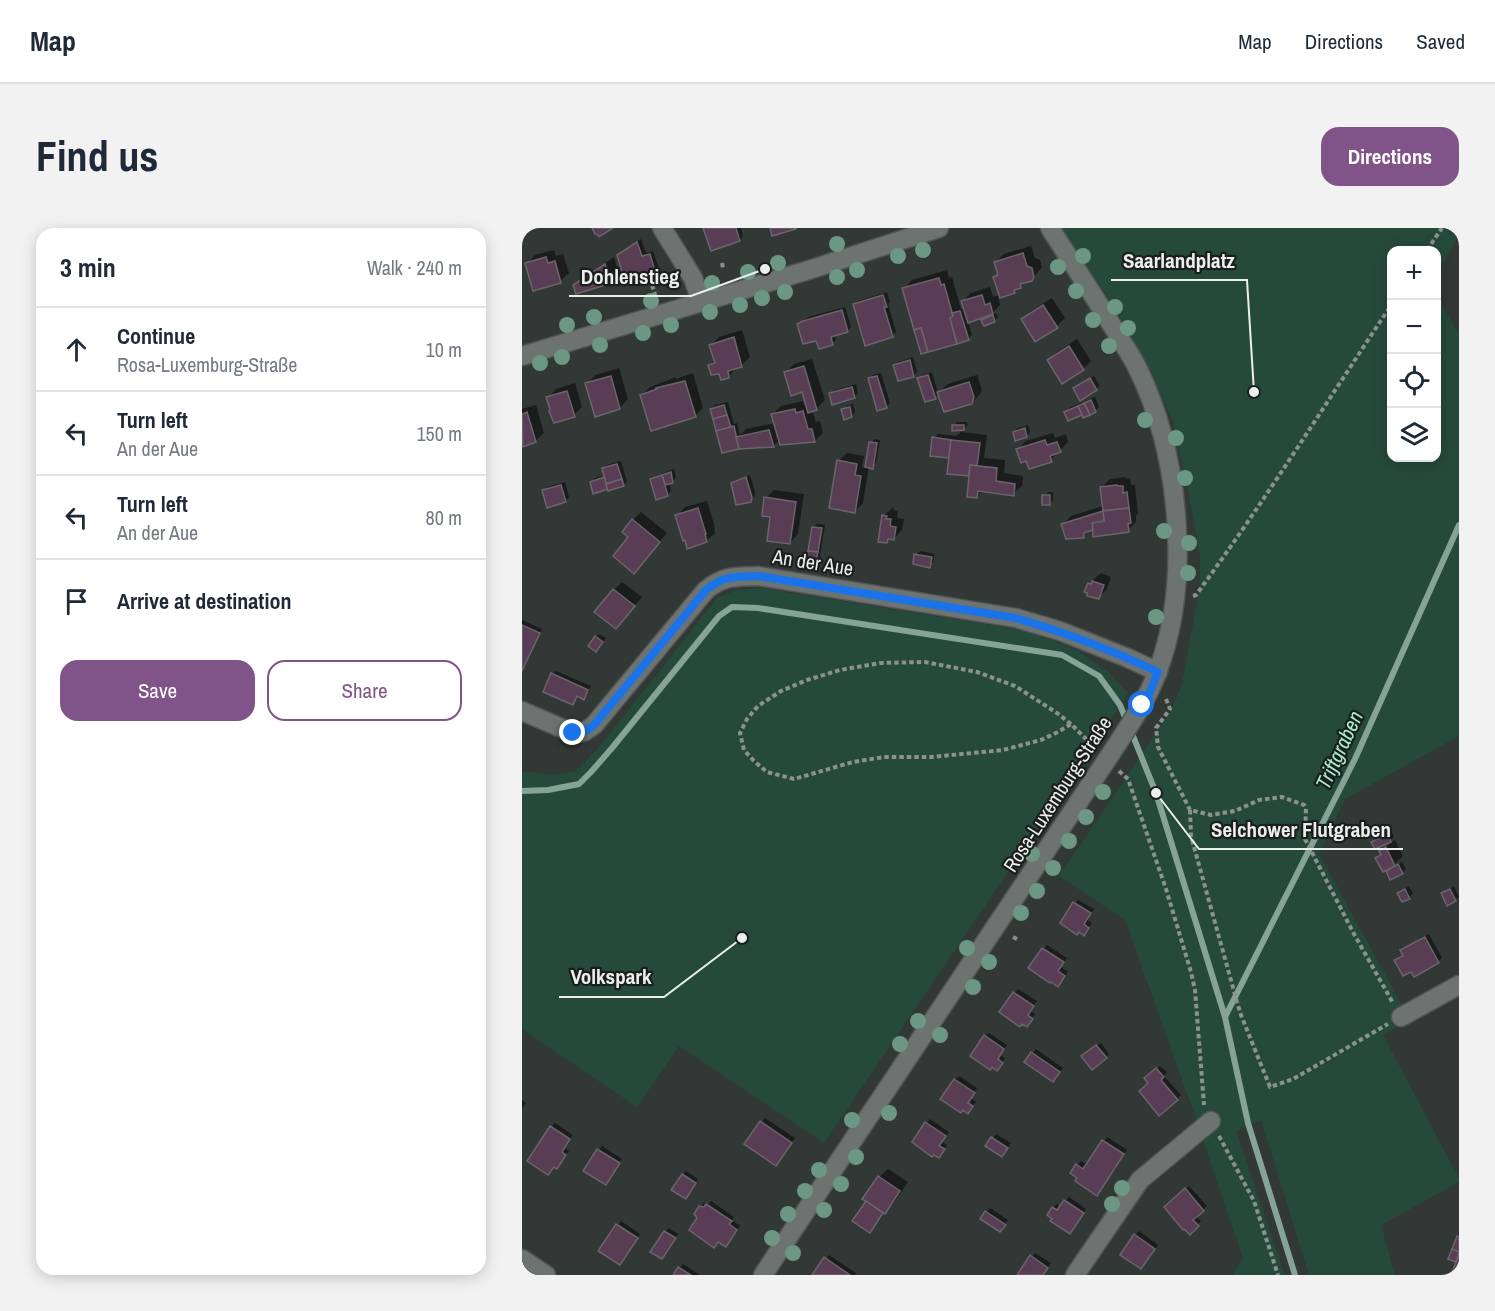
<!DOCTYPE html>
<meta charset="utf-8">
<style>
body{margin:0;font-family:"Archivo Narrow",sans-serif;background:#f2f2f3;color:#1f2937}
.controls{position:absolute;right:18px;top:18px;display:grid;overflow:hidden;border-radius:12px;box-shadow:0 3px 15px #0003}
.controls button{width:54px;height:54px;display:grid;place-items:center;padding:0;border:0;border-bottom:2px solid #e0e1e3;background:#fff;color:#1f2937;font:30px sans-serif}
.stop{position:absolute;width:18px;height:18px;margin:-14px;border:4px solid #1a73e8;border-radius:50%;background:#fff}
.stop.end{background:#1a73e8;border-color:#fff;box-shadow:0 2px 6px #0008}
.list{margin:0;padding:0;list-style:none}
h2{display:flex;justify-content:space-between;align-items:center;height:78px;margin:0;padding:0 24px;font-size:26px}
h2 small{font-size:20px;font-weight:400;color:#747a83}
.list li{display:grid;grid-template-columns:39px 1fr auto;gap:18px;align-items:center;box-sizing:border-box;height:84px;padding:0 24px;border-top:2px solid #e0e1e3}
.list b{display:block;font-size:22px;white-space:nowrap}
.list p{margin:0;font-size:20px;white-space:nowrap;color:#747a83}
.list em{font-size:20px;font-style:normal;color:#747a83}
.actions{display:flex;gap:12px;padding:18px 24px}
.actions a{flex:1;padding:14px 0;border:2px solid #805488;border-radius:18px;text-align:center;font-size:21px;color:#805488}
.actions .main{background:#805488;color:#fff}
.icon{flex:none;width:33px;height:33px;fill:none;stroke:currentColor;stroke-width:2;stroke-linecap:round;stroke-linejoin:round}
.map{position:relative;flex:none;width:937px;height:1047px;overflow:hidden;border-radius:18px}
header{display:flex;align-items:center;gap:36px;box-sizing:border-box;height:84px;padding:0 30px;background:#fff;border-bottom:2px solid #e0e1e3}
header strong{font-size:28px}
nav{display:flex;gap:33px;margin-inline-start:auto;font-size:21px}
.intro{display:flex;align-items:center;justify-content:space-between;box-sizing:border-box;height:144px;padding:0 36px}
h1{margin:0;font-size:42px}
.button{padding:15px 27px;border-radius:18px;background:#805488;color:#fff;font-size:21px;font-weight:700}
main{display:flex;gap:36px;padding:0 36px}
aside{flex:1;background:#fff;border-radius:18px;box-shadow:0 3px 15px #0003}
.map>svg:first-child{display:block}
</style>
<header>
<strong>Map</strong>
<nav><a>Map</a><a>Directions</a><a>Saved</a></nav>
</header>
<div class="intro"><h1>Find us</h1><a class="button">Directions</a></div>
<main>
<aside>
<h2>3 min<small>Walk · 240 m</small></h2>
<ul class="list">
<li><svg class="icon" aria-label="ahead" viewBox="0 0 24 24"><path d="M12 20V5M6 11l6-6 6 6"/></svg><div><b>Continue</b><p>Rosa-Luxemburg-Straße</p></div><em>10 m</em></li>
<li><svg class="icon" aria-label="left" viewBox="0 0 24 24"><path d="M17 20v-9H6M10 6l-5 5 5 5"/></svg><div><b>Turn left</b><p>An der Aue</p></div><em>150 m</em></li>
<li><svg class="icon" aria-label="left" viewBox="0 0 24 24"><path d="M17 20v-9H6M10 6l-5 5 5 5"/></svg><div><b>Turn left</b><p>An der Aue</p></div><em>80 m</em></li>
<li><svg class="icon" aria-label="arrive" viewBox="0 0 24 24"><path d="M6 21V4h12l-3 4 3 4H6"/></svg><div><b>Arrive at destination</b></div></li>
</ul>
<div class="actions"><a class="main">Save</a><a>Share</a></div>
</aside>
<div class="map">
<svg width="937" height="1047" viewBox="0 0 937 1047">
<rect width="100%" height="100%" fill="#313835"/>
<g fill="#254a3c">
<path d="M539,0H937V8L915,45L914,22H870V230H914L915,67L937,107V508L823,571L797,626L878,773L886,793L861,807L937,950V954L859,997L873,1047H787L739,892L714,903L763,1047H710L721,1030L672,885L603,692L537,648L650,482L660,455L678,358V329L667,267L651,194L625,135L592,78Z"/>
<path d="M239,360L506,403L554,422L584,442L606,465L503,619L302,915L157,818L115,879L0,801V543L31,547L54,543L78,518L195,370L215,362Z"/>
</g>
<g fill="#0007">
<path d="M183,0H219L221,8L218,12L190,21Z"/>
<path d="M119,11L124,25L131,23L136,38L132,42L97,27Z"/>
<path d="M509,18L513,30L518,32L520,39L509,52L504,53L492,63L476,69L478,77L468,87L474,85L476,89L472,93L461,92L467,86L446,94L450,107L446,111L382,61L390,52L425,42L427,50L430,49L439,81L443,80L441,73L449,65L468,59L471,69L478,67L473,49L477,45L473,34L482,26Z"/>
<path d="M32,22L34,28L41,26L47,45L38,53L5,36L13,27Z"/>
<path d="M92,29L97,46L89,54L53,57L62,49Z"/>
<path d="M365,64L368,74L366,76L374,104L370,108L332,76L336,73Z"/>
<path d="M530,70L543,90L535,98L501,91L509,83Z"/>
<path d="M323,79L329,99L326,103L313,106L314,112L310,115L295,111L276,96L286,89Z"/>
<path d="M220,102L228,129L220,137L215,139L207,148L188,137L193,132L189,117L197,109Z"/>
<path d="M555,111L569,133L561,141L527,132L535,124Z"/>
<path d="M391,129L395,144L392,147L377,152L373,137L376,134Z"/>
<path d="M290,131L303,172L294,181L290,182L294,194L298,193L301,205L293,213L258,212L251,218L218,219L189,181L193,177L206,174L212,196L215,195L218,207L224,201L253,195L251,186L259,178L281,173L282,177H285L281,162L264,145L272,136Z"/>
<path d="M97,140L106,171L98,180L74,187L65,156L73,147Z"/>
<path d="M410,144L416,165L426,156L455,147L460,162L458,166L450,175L417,165L413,170L397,151L401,147Z"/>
<path d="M171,145L181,180L173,188L120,167L128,159L154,149V151Z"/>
<path d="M359,145L368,175L364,179L348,151L351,147Z"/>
<path d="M572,148L578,158L574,161L556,157Z"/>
<path d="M53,155L60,179L52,187L29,181L26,170L34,161Z"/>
<path d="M334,156L336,165L332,169L308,166L312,162Z"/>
<path d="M573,169L577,179L573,183L561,185L544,184L547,180Z"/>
<path d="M331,176L333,184L330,188L321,182L325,178Z"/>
<path d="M14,177L22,205L13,213L2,217L0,212V181Z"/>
<path d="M435,194H445L446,197L442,201L431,198Z"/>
<path d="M506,197L508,204L505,208L492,204L496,200Z"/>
<path d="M439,204L465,207L462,230L483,232L482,245L501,248L500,258L491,266L461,262L455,269L449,246L412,210L416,206L434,208Z"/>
<path d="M531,205L533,210L544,206L546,214L529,232L505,231L496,222L504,213Z"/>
<path d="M353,211L358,212L354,235L350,239L347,238L341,275L333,283L316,233L325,225L342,228L340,239L344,240L349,215Z"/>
<path d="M99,233L105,253L101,257L70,254L73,250L83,247L81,240L85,237Z"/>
<path d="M152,241L154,249L151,253L147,254L149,263L145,267L130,251L134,248Z"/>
<path d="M228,247L233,264L232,269L228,273L211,256L214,252Z"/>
<path d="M604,249V251L608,250L609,257H613L616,286L614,288V294L606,302L572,300L568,302L562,308L541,296L549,288L581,278L579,260L588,251Z"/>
<path d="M43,254L47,269L43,273L22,263L25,259Z"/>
<path d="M252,262L282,266L276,306L268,315L250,288L244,270Z"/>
<path d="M526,264H531V272L528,276L522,268Z"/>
<path d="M185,273L192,296L193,305L184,313L155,288L163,279Z"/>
<path d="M370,280H372L371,282L376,283L375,290L382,291L380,302L372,311L368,310L364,314L362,288Z"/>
<path d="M119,284L145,305L120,336L111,292Z"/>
<path d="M295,296L303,297L297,334L293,338L291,299Z"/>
<path d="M398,323L413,326L411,334L407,338L394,327Z"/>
<path d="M579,345L589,349L585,361L576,370L567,356Z"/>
<path d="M100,354L120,369L94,399L92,362Z"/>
<path d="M0,392L20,401L4,437L0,441Z"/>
<path d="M77,406L84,410L78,418L74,409Z"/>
<path d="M34,443L69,458L65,466L62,470L56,467L51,476L30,446Z"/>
<path d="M870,604L872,609L868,612L851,614L855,611Z"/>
<path d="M873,612L881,628L872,637L880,634L884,641L880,645L865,643L870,638L855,630L860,625L859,623L868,615Z"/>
<path d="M887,658L891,666L887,669L877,665Z"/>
<path d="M932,658L937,669L926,676L921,666Z"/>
<path d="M556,672L572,681L565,692L570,695L565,702L557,703L553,675Z"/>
<path d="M907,706L920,730L917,733L892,747L889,742L874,733L882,727L880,723L884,719Z"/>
<path d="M525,717L545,730L539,739L546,744L539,753L508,740Z"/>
<path d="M496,761L515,773L508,783L513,786L508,794L479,784Z"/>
<path d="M467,805L485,817L478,827L483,830L479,837L463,808Z"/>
<path d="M579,815L587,826L584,829L565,825Z"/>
<path d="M514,821L541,840L535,849L504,834Z"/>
<path d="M638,838L645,844L642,848L659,867L638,886L628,855L624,851Z"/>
<path d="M437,848L455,860L449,870L454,874L446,884L433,852Z"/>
<path d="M0,872L4,875L0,881Z"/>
<path d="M243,890L273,910L258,933L224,916Z"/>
<path d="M408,891L427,904L420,914L425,917L421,924L392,914Z"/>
<path d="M33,895L51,907L43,920L47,923L38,935L29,899Z"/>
<path d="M474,906L489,915L484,923L465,918Z"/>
<path d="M585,909L605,922L579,962L555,937L559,933L565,937Z"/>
<path d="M80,918L100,931L87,952L63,942Z"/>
<path d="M366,941L386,954L371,976L362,984H361L351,999L345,974L357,949Z"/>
<path d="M164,943L176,951L167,966L161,947Z"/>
<path d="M667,958L685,978L674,988L679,993L668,1005L644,979Z"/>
<path d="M547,969L564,981L551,1001L531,980L535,976L539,979Z"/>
<path d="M189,973L212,989L210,992L218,998L207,1014L177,989L178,979L182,975L186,976Z"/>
<path d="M468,980L486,992L482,999L460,990Z"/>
<path d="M99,993L118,1006L102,1031L78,1022Z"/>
<path d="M147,1000L156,1006L143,1026V1004Z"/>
<path d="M617,1003L636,1017L622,1036L613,1007Z"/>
<path d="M513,1025L529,1035L521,1047H497Z"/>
<path d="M307,1027L334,1045L333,1047H292Z"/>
<path d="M161,1036L178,1047H152Z"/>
</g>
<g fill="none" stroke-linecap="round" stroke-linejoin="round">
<g stroke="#85a397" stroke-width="6">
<path d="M609,503L634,565L703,789L726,895L773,1047"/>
<path d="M0,563L26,562L57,556L69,544L90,520L197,388L210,379L236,380L540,427L577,448L598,477L605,494"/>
<path d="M703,789L833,531L937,297"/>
</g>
</g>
<g fill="#583d55" stroke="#6b656b" stroke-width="1.5">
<path d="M70,0H91L77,9L76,7L73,6Z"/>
<path d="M181,0H214L218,13L189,23Z"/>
<path d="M248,0H274V1L250,8Z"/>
<path d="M115,14L120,28L128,26L133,43L103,54L95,27Z"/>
<path d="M501,25L505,38L510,40L512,49L510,53L498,56L499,60L492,62L493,65L478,70L471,49L476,47L472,34Z"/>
<path d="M24,29L26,35L33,33L39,55L11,63L3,35Z"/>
<path d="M83,36L90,55L54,66L51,57Z"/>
<path d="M417,50L419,57L422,56L431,88L428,90L435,116L406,124L399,100L392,102L380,60Z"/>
<path d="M361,67L365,79H362L371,109L343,118L331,76Z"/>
<path d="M460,67L463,77L468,75L471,86L446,95L439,73Z"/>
<path d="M521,77L536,100L513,114L499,91Z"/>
<path d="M320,82L326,104L309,109L311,117L297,121L294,113L281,116L275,96L281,93Z"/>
<path d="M438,83L447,112L435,116L428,90L431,88L430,85Z"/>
<path d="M471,87L473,94L462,98L459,92Z"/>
<path d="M399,100L406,124L399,126L392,102Z"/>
<path d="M212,109L220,139L206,143L207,150L199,152L197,146L189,147L186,137L193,135L187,117Z"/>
<path d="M547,118L562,142L540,156L525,132Z"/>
<path d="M388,132L392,149L376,153L371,137Z"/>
<path d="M282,138L295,182L286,185L280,164L269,168L262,144Z"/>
<path d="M406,147L414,171L403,174L395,150Z"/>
<path d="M89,148L98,181L73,189L63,155Z"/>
<path d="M355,148L365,180L355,183L346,150Z"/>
<path d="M568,150L575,162L558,173L551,160Z"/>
<path d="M163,153L174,189L129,203L118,167L135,161L134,160Z"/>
<path d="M447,154L452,169L450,176L422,184L415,164Z"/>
<path d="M330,159L333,170L310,177L307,165Z"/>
<path d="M45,163L53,189L32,195L27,183L28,181L24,169Z"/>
<path d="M569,172L574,184L568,187L562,175Z"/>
<path d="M562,175L568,187L561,190L556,178Z"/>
<path d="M202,177L205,187L191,191L188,181Z"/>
<path d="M556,178L560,187L546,193L542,184Z"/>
<path d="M328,179L330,189L322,192L319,181Z"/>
<path d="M273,181L274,185L281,183L286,201H290L293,214L258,217L249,186Z"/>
<path d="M5,184L14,214L1,219L0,186Z"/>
<path d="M205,187L209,199L194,203L191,191Z"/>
<path d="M430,197H442V202L430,203Z"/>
<path d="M212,198L217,221L200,225L194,203Z"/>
<path d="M503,200L505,209L493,213L491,204Z"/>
<path d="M247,202L252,219L217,221L214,209Z"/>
<path d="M410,209L429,212L427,230L408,228Z"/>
<path d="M429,212L458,215L455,238L448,237L447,248L425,246Z"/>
<path d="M523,212L525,217L535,214L539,224L528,228L530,234L507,241L504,233L499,235L494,221Z"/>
<path d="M347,214L355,215L351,241L343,239Z"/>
<path d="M315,232L335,236L333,247L339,248L333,285L307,280Z"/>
<path d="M95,236L100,251L84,256L80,240Z"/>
<path d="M448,237L475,240L474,253L493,256L492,268L456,263L455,270L445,269Z"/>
<path d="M149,244L151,255L143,257L140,247Z"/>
<path d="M140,247L146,268L134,272L128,251Z"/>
<path d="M82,249L86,261L71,266L68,254Z"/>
<path d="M224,249L230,269L229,274L214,277L209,255Z"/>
<path d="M100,251L102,258L86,263L84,256Z"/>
<path d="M39,257L44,274L25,280L20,262Z"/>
<path d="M595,257L596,258H601V265L605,264L607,280L581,283L578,259Z"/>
<rect x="520" y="267" width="8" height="10"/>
<path d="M242,269L274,274L268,316L245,313L248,289L240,288Z"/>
<path d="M176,280L184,306H183L185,314L165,321L163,312L161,313L153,287Z"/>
<path d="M607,280L609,295L606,296L607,304L571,309L570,295L582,293L581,283Z"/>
<path d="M581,283L582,293L570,295L571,302L562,305V310L544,311L539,296Z"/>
<path d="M360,287L365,288L364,291H369L368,298L374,299L372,312L366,311L365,315L356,314Z"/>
<path d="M110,291L138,314L112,346L91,328L106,309L100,304Z"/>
<path d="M290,299L300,300L296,324L286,323Z"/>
<path d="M286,323L296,324L293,339L284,338Z"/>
<path d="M392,326L410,329L408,340L391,336Z"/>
<path d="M570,353L582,357L577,371L565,368V365L562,364L566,355L569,356Z"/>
<path d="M91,361L113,378L94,401L72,384Z"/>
<path d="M0,397L18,405L0,443Z"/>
<path d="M73,408L81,414L74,424L66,418Z"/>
<path d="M29,445L66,462L62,472L55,468L51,477L21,464Z"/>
<path d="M866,606L869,614L853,621L849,614Z"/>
<path d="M864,619L873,638L861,644L853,630L859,627L857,623Z"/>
<path d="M876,636L881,646L868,652L864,643Z"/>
<path d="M883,661L888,671L880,674L875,665Z"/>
<path d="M928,661L934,673L925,678L919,665Z"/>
<path d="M551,674L569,685L562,696L567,700L562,708L557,704L555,707L538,695Z"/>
<path d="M903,709L917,735L892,749L889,744L881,748L872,732L881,728L878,722Z"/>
<path d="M520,720L542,734L536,743L543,748L536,759L529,754L528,755L506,740Z"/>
<path d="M491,764L512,778L506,787L511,791L505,799L500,796L498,799L477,784Z"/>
<path d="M462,807L482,821L476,831L481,835L475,843L470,839L468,842L448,828Z"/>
<path d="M574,817L585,830L570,842L559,828Z"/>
<path d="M509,824L538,844L531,854L502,834Z"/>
<path d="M634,840L642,849L639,852L656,872L637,888L617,863L626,855L622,850Z"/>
<path d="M432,851L453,865L446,875L451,878L446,886L441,882L439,885L418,871Z"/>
<path d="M238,893L270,915L254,938L222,916Z"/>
<path d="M403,894L424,908L417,918L423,921L417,930L412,927L410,929L390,914Z"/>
<path d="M28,898L48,911L40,924L44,927L35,941L32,939L26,947L5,933Z"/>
<path d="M469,909L486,920L480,929L463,918Z"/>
<path d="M580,912L602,926L575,968L553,953L555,950L548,945L554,936L561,941Z"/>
<path d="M75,921L98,935L84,957L61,943Z"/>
<path d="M160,946L174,955L164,971L149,962Z"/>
<path d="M356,948L378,963L363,986L340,971Z"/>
<path d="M663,960L682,983L671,992L677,998L668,1007L662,1001L661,1002L642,979Z"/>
<path d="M542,972L562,985L548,1006L528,993L530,991L525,987L530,979L535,982Z"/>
<path d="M344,973L361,985L348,1005L330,993Z"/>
<path d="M184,976L210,993L207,996L215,1002L204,1019L196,1014L192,1020L167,1002L175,990L172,986L177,978L182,979Z"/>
<path d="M463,983L484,997L478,1004L458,991Z"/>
<path d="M94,996L116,1010L98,1037L76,1023Z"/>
<path d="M142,1003L154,1010L140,1031L128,1024Z"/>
<path d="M612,1006L633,1021L619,1041L598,1027Z"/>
<path d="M935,1008L937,1009V1024L930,1021Z"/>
<path d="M930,1021L937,1024L934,1034L926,1031Z"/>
<path d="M508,1027L526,1040L521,1047H495Z"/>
<path d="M937,1027V1047H929L934,1034Z"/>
<path d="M302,1029L328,1047H290Z"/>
<path d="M156,1039L169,1047H151Z"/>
</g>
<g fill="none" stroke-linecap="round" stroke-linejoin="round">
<g stroke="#505553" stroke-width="21">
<g id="minor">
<path d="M140,0L171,50L179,74"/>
<path d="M0,128L290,41L417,0"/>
<path d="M0,483L51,505L62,504L72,497L184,362C203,347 213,349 236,348L494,390L538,403L606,430L636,444"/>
<path d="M879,789L937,757"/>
<path d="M0,1031L24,1047"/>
<path d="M241,1047L592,521C608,496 625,472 635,445C670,354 658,226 615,139C609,127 601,116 594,104C573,69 550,35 528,0"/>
<path d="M553,1047L618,952L689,893"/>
</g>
</g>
<g stroke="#8b918e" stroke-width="4" stroke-dasharray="4.5 3" stroke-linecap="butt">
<path d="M905,22L920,0"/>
<path d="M200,35L201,40"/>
<path d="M130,57L134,70"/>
<path d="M671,368L674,367C743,273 805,173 870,76"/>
<path d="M644,471L648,481L634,500L636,519L668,582L689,587L713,583L737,572L760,569L782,577L784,580L783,611L832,706L871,775"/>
<path d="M549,496L535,485L493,458L455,444L403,434L358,435L318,442L285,452L259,463L236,478L225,491L218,505L222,522L232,533L245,544L272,551L331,534L362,529H410L481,522L519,512L536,504L549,496L572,519"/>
<path d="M597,543L606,551L644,661L669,744L673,762L682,877"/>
<path d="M668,582L669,608L715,774L719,787L748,859L771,851L866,796"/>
<path d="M491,709L495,711"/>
<path d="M697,908L732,973L756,1047"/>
</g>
<use href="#minor" stroke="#6c7370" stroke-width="18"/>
</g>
<g fill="#6c9785">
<circle cx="315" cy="16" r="8"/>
<circle cx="401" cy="22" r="8"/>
<circle cx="376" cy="28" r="8"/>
<circle cx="561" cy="28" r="8"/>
<circle cx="256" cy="35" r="8"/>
<circle cx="536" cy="39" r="8"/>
<circle cx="335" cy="42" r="8"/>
<circle cx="226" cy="44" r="8"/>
<circle cx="315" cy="49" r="8"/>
<circle cx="190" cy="55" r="8"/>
<circle cx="554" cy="63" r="8"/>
<circle cx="263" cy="64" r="8"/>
<circle cx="240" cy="70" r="8"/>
<circle cx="129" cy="73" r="8"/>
<circle cx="218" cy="77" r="8"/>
<circle cx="593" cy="79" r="8"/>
<circle cx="188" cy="84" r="8"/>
<circle cx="72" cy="89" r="8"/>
<circle cx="571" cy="92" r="8"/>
<circle cx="45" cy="97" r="8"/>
<circle cx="149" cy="97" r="8"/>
<circle cx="606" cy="100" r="8"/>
<circle cx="121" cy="105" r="8"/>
<circle cx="78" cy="117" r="8"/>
<circle cx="587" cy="118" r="8"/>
<circle cx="40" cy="129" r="8"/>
<circle cx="18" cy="135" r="8"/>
<circle cx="623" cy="192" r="8"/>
<circle cx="654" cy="210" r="8"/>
<circle cx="663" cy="250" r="8"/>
<circle cx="642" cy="303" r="8"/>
<circle cx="667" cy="315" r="8"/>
<circle cx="666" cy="345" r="8"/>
<circle cx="634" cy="389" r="8"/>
<circle cx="581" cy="564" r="8"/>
<circle cx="564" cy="589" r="8"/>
<circle cx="547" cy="613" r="8"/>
<circle cx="510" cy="626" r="8"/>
<circle cx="531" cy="640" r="8"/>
<circle cx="515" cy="663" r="8"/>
<circle cx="499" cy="685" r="8"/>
<circle cx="445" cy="720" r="8"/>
<circle cx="467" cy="734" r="8"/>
<circle cx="451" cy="759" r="8"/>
<circle cx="396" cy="793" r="8"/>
<circle cx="418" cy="807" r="8"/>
<circle cx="378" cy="816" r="8"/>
<circle cx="367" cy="885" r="8"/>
<circle cx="330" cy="892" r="8"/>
<circle cx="334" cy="929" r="8"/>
<circle cx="297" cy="942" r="8"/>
<circle cx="319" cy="956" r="8"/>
<circle cx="600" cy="960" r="8"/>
<circle cx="283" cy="963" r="8"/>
<circle cx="590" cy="976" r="8"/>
<circle cx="302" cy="982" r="8"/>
<circle cx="266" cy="986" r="8"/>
<circle cx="250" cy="1010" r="8"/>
<circle cx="271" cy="1025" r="8"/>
</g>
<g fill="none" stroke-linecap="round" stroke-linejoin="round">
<path stroke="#1a73e8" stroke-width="8" d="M51,505L62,504L72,497L184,362C203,347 213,349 236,348L494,390C543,404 590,422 636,444L627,466L620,477"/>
</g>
<g text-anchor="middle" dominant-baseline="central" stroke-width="4.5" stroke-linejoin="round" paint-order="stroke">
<g font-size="20" fill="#ebf0ee" stroke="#1b1e1d">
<text transform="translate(291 334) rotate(9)">An der Aue</text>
<text transform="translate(535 566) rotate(-57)">Rosa-Luxemburg-Straße</text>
</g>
<g font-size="21" font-style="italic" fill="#a6eed2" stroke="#1b1e1d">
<text transform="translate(817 522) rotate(-65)">Triftgraben</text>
</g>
</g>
<path fill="none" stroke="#ebf0ee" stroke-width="2" d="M732 164L725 52H589M243 41L169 68H47M634 565L677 621H881M220 710L142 769H37"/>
<g fill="#ebf0ee" stroke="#1b1e1d" stroke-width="2">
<circle cx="732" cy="164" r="6"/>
<circle cx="243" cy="41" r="6"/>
<circle cx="634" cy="565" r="6"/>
<circle cx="220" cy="710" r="6"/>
</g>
<g font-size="21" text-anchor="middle" font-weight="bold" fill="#ebf0ee" stroke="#1b1e1d" stroke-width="4.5" stroke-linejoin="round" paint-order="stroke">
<text x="657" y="40">Saarlandplatz</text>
<text x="108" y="56">Dohlenstieg</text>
<text x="779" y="609">Selchower Flutgraben</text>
<text x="89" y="756">Volkspark</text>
</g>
</svg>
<div class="controls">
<button>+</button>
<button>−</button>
<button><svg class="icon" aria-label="locate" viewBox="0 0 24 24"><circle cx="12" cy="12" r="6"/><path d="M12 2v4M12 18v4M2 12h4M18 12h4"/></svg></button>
<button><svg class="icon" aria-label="layers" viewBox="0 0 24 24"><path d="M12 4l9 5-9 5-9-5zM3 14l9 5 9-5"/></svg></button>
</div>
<div class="stop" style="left:620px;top:477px"></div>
<div class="stop end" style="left:51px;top:505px"></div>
</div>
</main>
